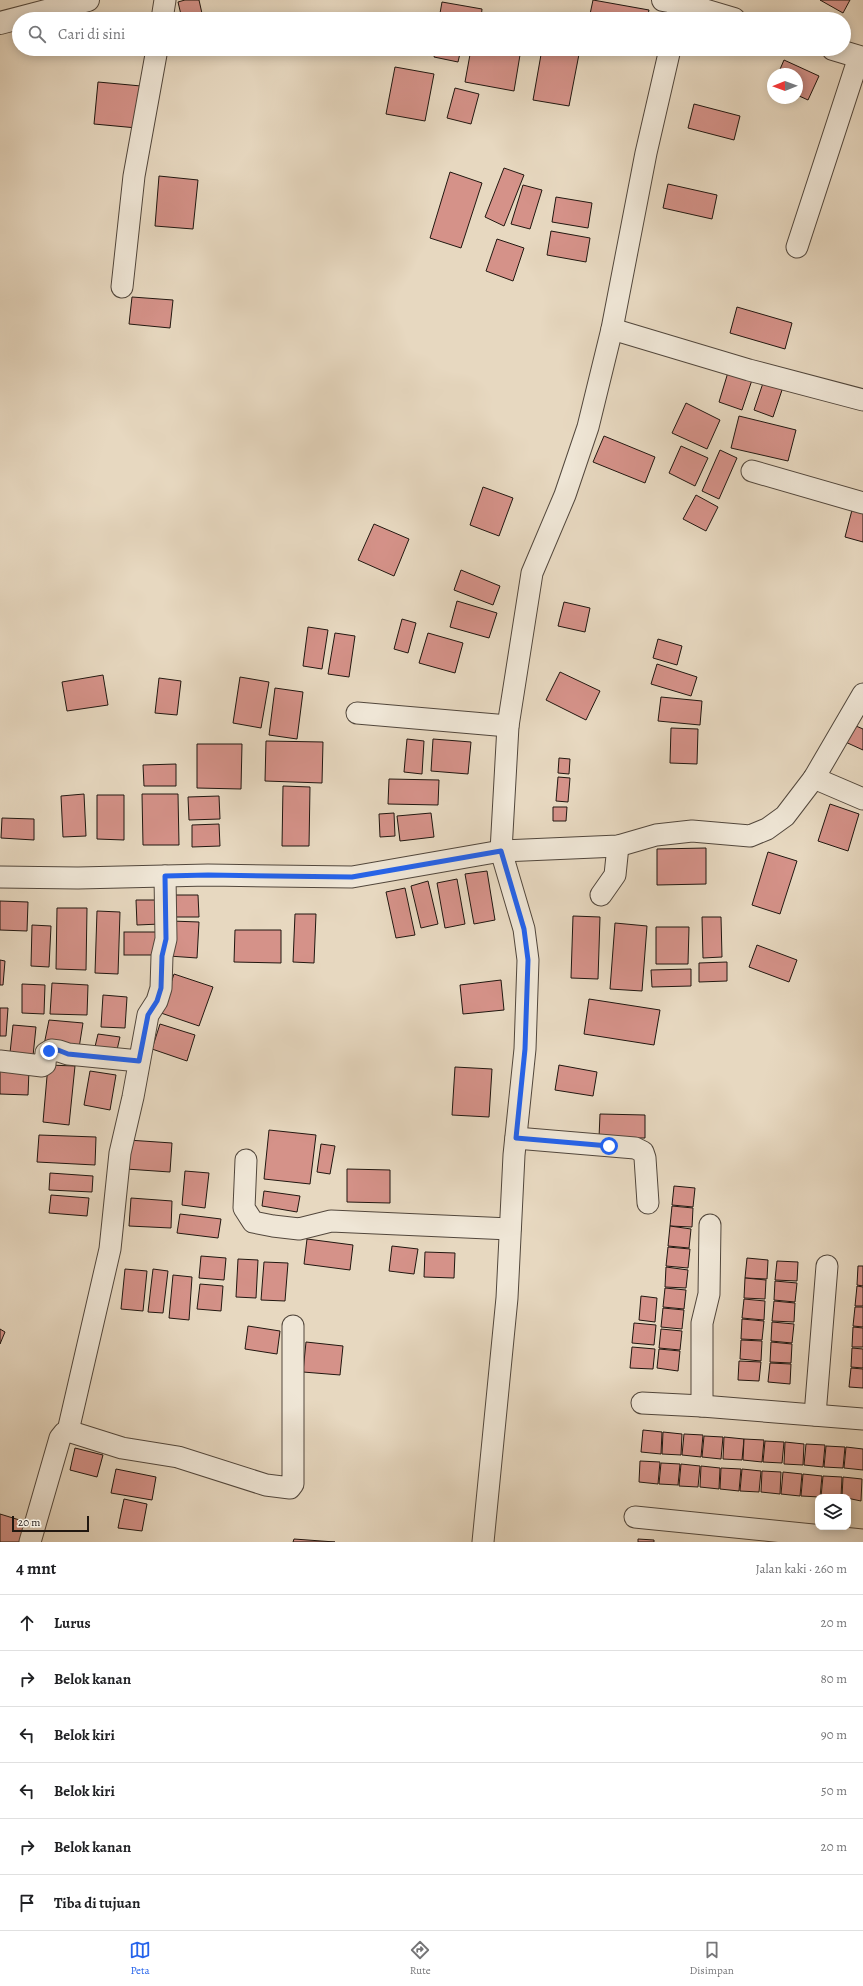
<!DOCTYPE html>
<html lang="id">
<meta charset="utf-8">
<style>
body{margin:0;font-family:Alegreya,serif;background:#f6f6f6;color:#202124}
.controls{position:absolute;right:12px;bottom:12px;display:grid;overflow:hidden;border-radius:8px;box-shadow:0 2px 10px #0003}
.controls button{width:36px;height:36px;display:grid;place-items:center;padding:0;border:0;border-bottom:1px solid #e0e0e0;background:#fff;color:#202124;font:20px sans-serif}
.compass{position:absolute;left:767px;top:68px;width:36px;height:36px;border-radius:50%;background:#fff;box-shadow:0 2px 10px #0003;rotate:269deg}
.scale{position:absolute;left:12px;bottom:10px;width:77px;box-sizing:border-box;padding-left:4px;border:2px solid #211710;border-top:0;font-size:11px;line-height:14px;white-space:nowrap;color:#211710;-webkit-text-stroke:3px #efe6d6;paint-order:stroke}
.stop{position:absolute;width:12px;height:12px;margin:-9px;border:3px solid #2563eb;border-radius:50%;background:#fff}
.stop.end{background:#2563eb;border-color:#fff;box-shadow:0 1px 4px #0008}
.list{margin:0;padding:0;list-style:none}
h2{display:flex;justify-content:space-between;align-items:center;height:52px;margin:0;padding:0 16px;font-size:17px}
h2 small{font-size:13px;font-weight:400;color:#757577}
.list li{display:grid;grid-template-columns:26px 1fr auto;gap:12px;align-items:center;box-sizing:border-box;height:56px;padding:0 16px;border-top:1px solid #e0e0e0}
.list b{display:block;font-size:15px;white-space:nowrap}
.list em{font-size:13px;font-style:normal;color:#757577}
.icon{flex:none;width:22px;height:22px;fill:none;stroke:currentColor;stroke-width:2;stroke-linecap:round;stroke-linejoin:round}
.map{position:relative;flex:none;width:863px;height:1542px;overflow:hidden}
.search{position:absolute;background:#fff;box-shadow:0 2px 10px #0003;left:12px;right:12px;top:12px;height:44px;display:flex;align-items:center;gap:10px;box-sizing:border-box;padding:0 14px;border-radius:22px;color:#757577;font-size:15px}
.sheet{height:388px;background:#fff}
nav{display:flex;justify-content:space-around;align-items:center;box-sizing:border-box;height:56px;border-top:1px solid #e0e0e0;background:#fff;font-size:11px;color:#757577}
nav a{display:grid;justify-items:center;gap:2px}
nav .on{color:#2563eb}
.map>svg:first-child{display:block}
</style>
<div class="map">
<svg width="863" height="1542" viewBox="0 0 863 1542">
<rect width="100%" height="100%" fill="#e7d8c0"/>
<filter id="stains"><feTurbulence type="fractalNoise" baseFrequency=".005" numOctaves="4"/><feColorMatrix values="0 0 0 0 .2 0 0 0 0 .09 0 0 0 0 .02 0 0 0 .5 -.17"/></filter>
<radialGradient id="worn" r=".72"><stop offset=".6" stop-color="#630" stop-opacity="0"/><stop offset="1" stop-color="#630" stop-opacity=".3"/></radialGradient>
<g fill="#d59289" stroke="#211710">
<path d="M185,0H199L203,18L182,19L178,2Z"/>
<path d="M593,0L649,10L647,19H589Z"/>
<path d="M820,0H850L843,13Z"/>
<path d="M442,2L482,9L481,19H439Z"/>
<path d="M436,49H461L458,62L434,57Z"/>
<path d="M471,49H521L514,91L465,82Z"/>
<path d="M542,49H580L569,106L533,100Z"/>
<path d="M784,60L819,76L808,100L797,95V74H778Z"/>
<path d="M395,67L434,74L425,121L386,114Z"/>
<path d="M98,82L141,86L137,128L94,124Z"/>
<path d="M455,88L479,94L471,124L447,118Z"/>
<path d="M694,104L740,116L734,140L688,128Z"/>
<path d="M504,168L524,175L504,226L485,217Z"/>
<path d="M450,172L482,183L461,248L430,238Z"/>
<path d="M159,176L198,180L193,229L155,226Z"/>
<path d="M668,184L717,195L712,219L663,208Z"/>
<path d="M523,185L542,190L530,229L511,224Z"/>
<path d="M556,197L592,203L588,228L552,222Z"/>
<path d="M551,231L590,238L586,262L547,255Z"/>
<path d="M497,239L524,248L513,281L486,271Z"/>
<path d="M132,297L173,300L170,328L129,324Z"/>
<path d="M737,307L792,323L785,349L730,333Z"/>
<path d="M729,369L753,377L742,410L719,402Z"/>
<path d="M765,377L784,384L773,417L754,410Z"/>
<path d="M686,403L720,420L707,449L672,433Z"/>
<path d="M739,416L796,430L788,461L731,448Z"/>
<path d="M604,436L655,457L645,483L593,462Z"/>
<path d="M681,446L708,458L695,486L669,473Z"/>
<path d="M720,450L737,458L719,499L702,491Z"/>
<path d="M483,487L513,498L499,536L470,525Z"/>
<path d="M696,495L718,507L706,531L683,519Z"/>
<path d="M852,510L863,513V542L845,537Z"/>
<path d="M374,524L409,539L394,576L358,560Z"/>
<path d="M461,570L500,586L493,605L454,590Z"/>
<path d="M457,601L497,613L489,638L450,627Z"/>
<path d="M564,602L590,608L585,632L558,626Z"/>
<path d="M402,619L416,623L408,653L394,649Z"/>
<path d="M308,627L328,630L322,669L303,666Z"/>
<path d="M335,633L355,636L349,677L328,674Z"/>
<path d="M428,633L463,643L455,673L419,663Z"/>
<path d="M658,639L682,646L677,665L653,658Z"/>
<path d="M657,664L697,677L691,696L651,684Z"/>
<path d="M560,672L600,691L586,720L546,700Z"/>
<path d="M103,675L108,705L67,711L62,682Z"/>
<path d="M240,677L269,682L261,728L233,723Z"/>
<path d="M159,678L181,681L177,715L155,713Z"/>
<path d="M275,688L303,692L297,739L269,735Z"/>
<path d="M661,697L702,701L700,725L658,721Z"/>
<path d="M849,723L863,729V750L841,740Z"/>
<path d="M671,728L698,729L697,764L670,763Z"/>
<path d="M407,739L424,741L422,774L404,772Z"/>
<path d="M433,739L471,742L468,774L431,771Z"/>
<path d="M266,741L323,742L322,783L265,781Z"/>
<path d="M197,744H242L241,789L197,788Z"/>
<path d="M559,758L570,759L569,774L558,773Z"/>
<path d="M176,764V786H144L143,765Z"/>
<path d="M558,777L570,778L568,802L556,801Z"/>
<path d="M389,779L439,780L438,805L388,804Z"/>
<path d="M283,786L310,787L309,846H282Z"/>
<path d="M84,794L86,836L63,837L61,796Z"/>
<path d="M142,794H178L179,845H143Z"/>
<path d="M97,795H124V840L97,839Z"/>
<path d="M219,796L220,819L189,820L188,797Z"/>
<path d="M830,804L859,814L848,851L818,841Z"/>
<path d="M553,807H567L566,821H553Z"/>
<path d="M394,813L395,836L380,837L379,814Z"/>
<path d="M431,813L434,837L400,841L397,816Z"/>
<path d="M2,818L34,819V840L1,838Z"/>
<path d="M219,824L220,846L192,847V825Z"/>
<path d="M706,848V884L657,885V849Z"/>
<path d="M768,852L797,861L780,914L752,905Z"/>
<path d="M487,871L495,920L474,924L465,874Z"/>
<path d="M457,879L465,924L445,928L437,883Z"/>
<path d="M428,881L438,924L421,928L411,886Z"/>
<path d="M405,888L415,935L396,938L386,892Z"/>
<path d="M168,895H198L199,917H169Z"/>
<path d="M136,900H159L160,924L137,925Z"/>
<path d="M0,901L28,902L27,931L0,930Z"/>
<path d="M57,908H87L86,970L56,969Z"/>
<path d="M97,911L120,912L118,974L95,973Z"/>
<path d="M295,914H316L314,963L293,962Z"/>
<path d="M573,916L600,917L598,979L571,978Z"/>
<path d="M702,917H721L722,957L703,958Z"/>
<path d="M171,921L199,922L197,958L169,956Z"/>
<path d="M615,923L647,926L642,991L610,989Z"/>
<path d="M32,925L51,926L49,967L31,966Z"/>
<path d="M656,927H689L688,964H656Z"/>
<path d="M235,930H281V963L234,962Z"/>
<rect x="124" y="932" width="39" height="23"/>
<path d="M757,945L797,960L789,982L749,967Z"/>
<path d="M0,960L5,961L3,985H0Z"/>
<path d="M727,962V981L699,982V963Z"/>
<path d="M691,969V986L652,987L651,970Z"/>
<path d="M174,974L213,987L199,1026L161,1013Z"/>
<path d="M501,980L504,1010L463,1014L460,985Z"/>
<path d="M52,983L88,985L87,1015L50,1014Z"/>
<path d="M22,984L45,985L44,1014L22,1013Z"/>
<path d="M103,995L127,997L125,1028L101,1027Z"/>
<path d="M589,999L660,1010L654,1045L584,1034Z"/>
<path d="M0,1008H8L6,1036H0Z"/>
<path d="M49,1020L83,1023L79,1048L44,1045Z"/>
<path d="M160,1024L195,1035L187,1061L152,1049Z"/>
<path d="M13,1025L36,1027L33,1056L10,1053Z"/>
<path d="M98,1034L120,1037L116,1054L94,1051Z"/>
<path d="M48,1065L75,1066L69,1125L43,1122Z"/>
<path d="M559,1065L597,1072L593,1096L555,1090Z"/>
<path d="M455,1067L492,1069L489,1117L452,1115Z"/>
<path d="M0,1069L29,1070L28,1095L0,1094Z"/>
<path d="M90,1071L116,1075L110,1110L84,1105Z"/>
<path d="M600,1114L645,1115V1138H599Z"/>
<path d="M269,1130L316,1135L310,1184L264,1179Z"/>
<path d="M39,1135L96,1137L95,1165L37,1162Z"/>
<path d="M128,1140L172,1143L170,1172L126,1169Z"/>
<path d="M321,1144L335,1146L330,1174L317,1172Z"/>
<path d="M347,1169L390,1170V1203L347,1202Z"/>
<path d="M185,1171L209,1173L205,1208L182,1205Z"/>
<path d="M50,1173L93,1176L92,1192L49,1190Z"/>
<path d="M674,1186L695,1188L693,1207L672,1205Z"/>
<path d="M264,1191L300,1196L297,1212L262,1206Z"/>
<path d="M51,1195L89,1198L87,1216L49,1213Z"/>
<path d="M131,1198L172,1201L171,1228L129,1226Z"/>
<path d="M672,1206L693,1208L692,1227L670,1226Z"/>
<path d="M180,1214L221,1219L218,1238L177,1233Z"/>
<path d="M670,1226L691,1229L689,1248L668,1246Z"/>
<path d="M307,1239L353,1245L350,1270L304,1264Z"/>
<path d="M392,1246L418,1249L414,1274L389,1271Z"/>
<path d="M668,1247L690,1249L688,1268L666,1266Z"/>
<path d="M425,1252L455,1253L454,1278L424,1277Z"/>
<path d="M201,1256L226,1258L224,1280L199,1278Z"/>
<path d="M747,1258L768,1260L767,1279L745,1278Z"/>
<path d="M238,1259L258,1260L256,1298L236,1297Z"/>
<path d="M777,1261L798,1262L797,1281L775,1280Z"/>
<path d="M264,1262L288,1263L285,1301L261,1300Z"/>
<path d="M858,1266H863V1286L857,1285Z"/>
<path d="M666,1267L688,1270L686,1288L665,1287Z"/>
<path d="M125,1269L147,1271L143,1311L121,1309Z"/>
<path d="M153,1269L168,1271L163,1313L148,1312Z"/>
<path d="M173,1275L192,1277L189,1320L169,1318Z"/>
<path d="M745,1278L766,1280L765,1299L744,1298Z"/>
<path d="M775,1281L797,1283L795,1302L774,1300Z"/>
<path d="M200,1284L223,1286L221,1311L197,1309Z"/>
<path d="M857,1286L863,1287V1306H855Z"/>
<path d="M665,1288L686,1290L684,1309L663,1307Z"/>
<path d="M641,1296L657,1298L655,1322L639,1320Z"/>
<path d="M744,1299L765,1301L764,1320L742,1318Z"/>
<path d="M774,1301L795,1303L794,1322L772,1321Z"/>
<path d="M855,1307H863V1327L853,1326Z"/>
<path d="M663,1308L684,1310L682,1329L661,1327Z"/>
<path d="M742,1319L764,1321L762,1340L741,1339Z"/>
<path d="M772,1322L794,1324L792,1343L771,1341Z"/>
<path d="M634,1323L656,1325L654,1345L632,1343Z"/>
<path d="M248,1326L280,1331L277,1354L245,1349Z"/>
<path d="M853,1327L863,1328V1347H852Z"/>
<path d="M0,1329L5,1332L0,1344Z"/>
<path d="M661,1329L682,1331L680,1350L659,1348Z"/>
<path d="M741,1340L762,1341L761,1361L740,1359Z"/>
<path d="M306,1342L343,1346L340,1375L303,1372Z"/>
<path d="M771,1342L792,1344L791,1363L770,1362Z"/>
<path d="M632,1347L655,1349L653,1369L630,1368Z"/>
<path d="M852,1348L863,1349V1368L851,1367Z"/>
<path d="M659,1349L680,1351L678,1371L657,1368Z"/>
<path d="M739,1361L761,1362L759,1381L738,1380Z"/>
<path d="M770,1363L791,1364L790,1384L768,1382Z"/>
<path d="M851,1368L863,1369V1388L849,1387Z"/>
<path d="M643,1430L662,1432L661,1454L641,1452Z"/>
<path d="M663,1432L682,1434L681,1455L662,1454Z"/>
<path d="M684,1434L703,1435L701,1457L682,1455Z"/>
<path d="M704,1436L723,1437L721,1459L702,1457Z"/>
<path d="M724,1437L744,1439L742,1460L723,1459Z"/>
<path d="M744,1439L764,1440L762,1462L743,1460Z"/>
<path d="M765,1441L784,1442L782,1463L763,1462Z"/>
<path d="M785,1442L804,1444L803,1465L784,1464Z"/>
<path d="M806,1444L825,1445L823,1467L804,1465Z"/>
<path d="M826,1446L845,1447L843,1468L824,1467Z"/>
<path d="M846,1447L863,1449V1470L844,1468Z"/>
<path d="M75,1448L103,1455L97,1477L70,1470Z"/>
<path d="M640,1461L660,1462L658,1484L639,1482Z"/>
<path d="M661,1463L680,1464L678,1485L659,1484Z"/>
<path d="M681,1464L700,1466L698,1487L679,1486Z"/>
<path d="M701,1466L720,1468L719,1489L700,1487Z"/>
<path d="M721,1468L741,1469L739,1491L720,1489Z"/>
<path d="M116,1469L156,1477L152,1500L111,1493Z"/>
<path d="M742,1469L761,1471L759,1492L740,1491Z"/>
<path d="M762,1471L781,1472L780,1494L761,1492Z"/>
<path d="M783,1472L802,1474L800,1496L781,1494Z"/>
<path d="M803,1474L822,1476L820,1497L801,1496Z"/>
<path d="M823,1476L842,1477L841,1497H821Z"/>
<path d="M843,1477L862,1479L861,1501L842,1497Z"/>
<path d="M124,1499L147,1504L142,1531L118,1528Z"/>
<path d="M0,1514L26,1522L20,1542H0Z"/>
<path d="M294,1539L335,1542H293Z"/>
<path d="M638,1539L654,1540V1542H638Z"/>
</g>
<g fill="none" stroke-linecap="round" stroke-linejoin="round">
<g stroke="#52473c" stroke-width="23">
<g id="minor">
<path d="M162,19L165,0"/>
<path d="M676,19L680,3"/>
<path d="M797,247L859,57"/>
<path d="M122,287L134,176L157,49"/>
<path d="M612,329L749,370L863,400"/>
<path d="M752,471L863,503"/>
<path d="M357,713L508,726"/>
<path d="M814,778L863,799"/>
<path d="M0,877L78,878L208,875L352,877L501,851L618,846L656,835L692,831L750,836L767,829L785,816L814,778L863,694"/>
<path d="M601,895L615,875L618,846"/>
<path d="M0,1061L42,1066L45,1064L46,1053L51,1050L59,1051L68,1054L139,1061"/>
<path d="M516,1138L635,1148L643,1152L645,1158L648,1203"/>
<path d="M246,1160L244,1208L253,1222L273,1226L299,1229L331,1221L510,1229"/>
<path d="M642,1403L702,1406L863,1419"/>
<path d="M702,1406V1323L709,1294L710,1225"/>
<path d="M815,1415L827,1266"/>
<path d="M68,1431L110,1249L120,1153L133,1097L148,1015L157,1001L161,988L162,956L166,939L165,876"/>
<path d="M635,1517L863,1540"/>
<path d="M30,1542L60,1438L64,1433L68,1431L122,1448L178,1457L266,1485L290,1488L293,1484V1326"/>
<path d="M483,1542L507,1298L514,1155L525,1049L528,960L524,929L501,851L508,726L532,573L565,495L588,427L612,329L646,153L670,49"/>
</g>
</g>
<g stroke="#52473c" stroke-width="24">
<g id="tertiary">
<path d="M663,0L680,3L734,19"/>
<path d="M0,23L88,0"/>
<path d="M833,49L863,58"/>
</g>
</g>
<use href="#minor" stroke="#efe6d6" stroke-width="21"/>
<use href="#tertiary" stroke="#efe6d6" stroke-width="22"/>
</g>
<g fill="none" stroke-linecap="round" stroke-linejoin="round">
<path stroke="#2563eb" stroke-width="5" d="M49,1051L58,1050L68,1054L139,1061L148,1015L157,1001L161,988L162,956L166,939L165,876L208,875L352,877L501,851L524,929L528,960L525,1049L516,1138L609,1146"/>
</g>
<rect width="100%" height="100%" filter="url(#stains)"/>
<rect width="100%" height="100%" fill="url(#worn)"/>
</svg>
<div class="controls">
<button><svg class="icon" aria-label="layers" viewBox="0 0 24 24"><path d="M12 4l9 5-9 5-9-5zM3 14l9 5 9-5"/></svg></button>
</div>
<svg class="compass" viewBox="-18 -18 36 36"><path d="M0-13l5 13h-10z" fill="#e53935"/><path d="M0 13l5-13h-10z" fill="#757577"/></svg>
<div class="scale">20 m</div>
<div class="stop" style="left:609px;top:1146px"></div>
<div class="stop end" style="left:49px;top:1051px"></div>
<div class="search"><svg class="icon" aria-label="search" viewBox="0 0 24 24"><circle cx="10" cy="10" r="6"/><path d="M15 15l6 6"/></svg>Cari di sini</div>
</div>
<section class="sheet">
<h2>4 mnt<small>Jalan kaki · 260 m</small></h2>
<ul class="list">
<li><svg class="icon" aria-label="ahead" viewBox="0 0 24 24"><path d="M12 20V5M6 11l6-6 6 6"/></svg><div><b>Lurus</b></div><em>20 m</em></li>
<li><svg class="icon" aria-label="right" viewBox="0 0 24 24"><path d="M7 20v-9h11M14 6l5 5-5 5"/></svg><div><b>Belok kanan</b></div><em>80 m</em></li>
<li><svg class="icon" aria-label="left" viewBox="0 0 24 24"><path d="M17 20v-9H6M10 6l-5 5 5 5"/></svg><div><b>Belok kiri</b></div><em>90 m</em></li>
<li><svg class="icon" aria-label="left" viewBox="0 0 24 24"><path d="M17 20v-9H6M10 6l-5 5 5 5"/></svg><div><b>Belok kiri</b></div><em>50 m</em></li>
<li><svg class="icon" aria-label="right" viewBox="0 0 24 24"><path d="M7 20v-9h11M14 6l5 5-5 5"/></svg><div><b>Belok kanan</b></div><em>20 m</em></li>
<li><svg class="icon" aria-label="arrive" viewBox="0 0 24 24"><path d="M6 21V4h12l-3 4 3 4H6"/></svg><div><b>Tiba di tujuan</b></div></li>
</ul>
</section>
<nav>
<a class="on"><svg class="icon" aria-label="map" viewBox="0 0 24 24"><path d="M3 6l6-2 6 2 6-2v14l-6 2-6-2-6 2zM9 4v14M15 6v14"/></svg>Peta</a>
<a><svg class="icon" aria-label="directions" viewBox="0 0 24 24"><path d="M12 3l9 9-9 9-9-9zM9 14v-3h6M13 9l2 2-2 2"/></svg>Rute</a>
<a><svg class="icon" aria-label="saved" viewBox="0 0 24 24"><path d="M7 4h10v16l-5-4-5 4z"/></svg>Disimpan</a>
</nav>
